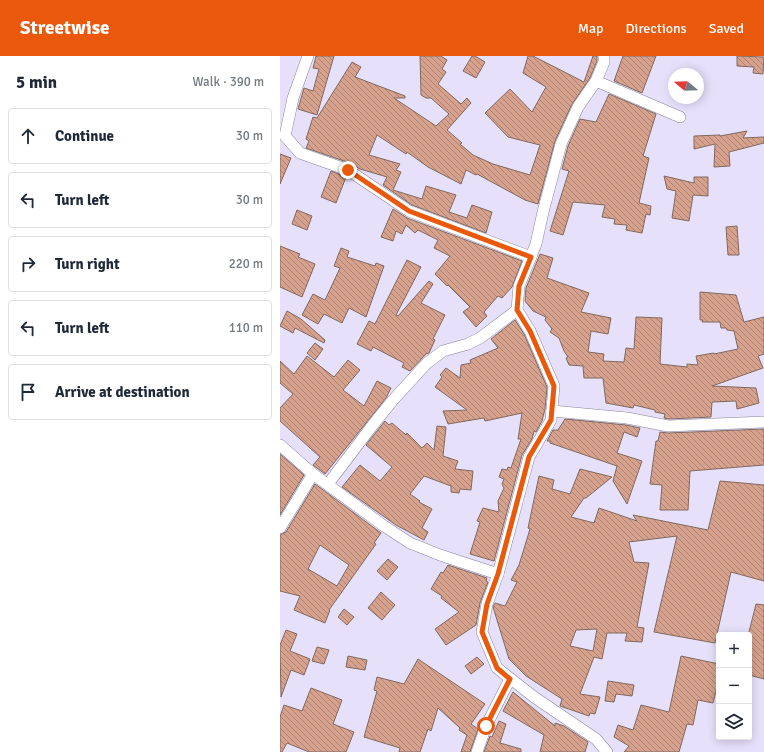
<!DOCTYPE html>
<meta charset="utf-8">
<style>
body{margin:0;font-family:Signika,sans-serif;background:#f6f6f7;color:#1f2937}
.controls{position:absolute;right:12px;bottom:12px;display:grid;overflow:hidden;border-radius:4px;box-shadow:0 2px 10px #0003}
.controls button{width:36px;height:36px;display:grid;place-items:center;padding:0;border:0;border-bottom:1px solid #e0e1e3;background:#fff;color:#1f2937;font:20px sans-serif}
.compass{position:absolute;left:388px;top:12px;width:36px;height:36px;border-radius:50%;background:#fff;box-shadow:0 2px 10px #0003;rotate:289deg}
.stop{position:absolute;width:12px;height:12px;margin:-9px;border:3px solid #ea580c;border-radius:50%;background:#fff}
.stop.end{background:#ea580c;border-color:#fff;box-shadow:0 1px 4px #0008}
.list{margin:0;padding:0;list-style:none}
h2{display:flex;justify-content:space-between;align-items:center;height:52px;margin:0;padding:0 16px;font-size:17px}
h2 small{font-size:13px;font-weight:400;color:#747a83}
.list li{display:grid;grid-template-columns:26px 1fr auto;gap:12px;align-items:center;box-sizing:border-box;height:56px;margin:0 8px 8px;padding:0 8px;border:1px solid #e0e1e3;border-radius:4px}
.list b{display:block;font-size:15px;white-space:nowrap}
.list em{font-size:13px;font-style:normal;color:#747a83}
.icon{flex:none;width:22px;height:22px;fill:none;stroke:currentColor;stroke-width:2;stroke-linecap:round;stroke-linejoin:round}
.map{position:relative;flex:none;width:484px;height:696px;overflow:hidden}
header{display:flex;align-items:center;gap:24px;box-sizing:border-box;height:56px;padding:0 20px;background:#ea580c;color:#fff}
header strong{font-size:19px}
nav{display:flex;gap:22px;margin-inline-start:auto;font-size:14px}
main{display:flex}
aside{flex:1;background:#fff}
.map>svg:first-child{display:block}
</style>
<header>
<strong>Streetwise</strong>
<nav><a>Map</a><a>Directions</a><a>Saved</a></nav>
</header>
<main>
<aside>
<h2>5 min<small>Walk · 390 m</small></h2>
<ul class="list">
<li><svg class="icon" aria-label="ahead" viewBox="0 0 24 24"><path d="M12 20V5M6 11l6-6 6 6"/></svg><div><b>Continue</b></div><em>30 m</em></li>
<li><svg class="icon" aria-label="left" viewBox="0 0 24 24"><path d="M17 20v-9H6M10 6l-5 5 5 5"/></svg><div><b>Turn left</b></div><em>30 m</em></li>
<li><svg class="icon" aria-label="right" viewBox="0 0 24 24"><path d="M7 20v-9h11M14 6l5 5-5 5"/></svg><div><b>Turn right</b></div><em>220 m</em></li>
<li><svg class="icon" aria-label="left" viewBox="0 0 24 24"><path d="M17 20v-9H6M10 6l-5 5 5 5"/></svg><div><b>Turn left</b></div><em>110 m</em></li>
<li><svg class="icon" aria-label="arrive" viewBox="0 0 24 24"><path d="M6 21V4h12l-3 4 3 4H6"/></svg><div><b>Arrive at destination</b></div></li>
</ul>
</aside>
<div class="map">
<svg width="484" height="696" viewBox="0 0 484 696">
<defs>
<pattern id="building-back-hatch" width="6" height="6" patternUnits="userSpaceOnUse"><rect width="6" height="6" fill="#d6a28e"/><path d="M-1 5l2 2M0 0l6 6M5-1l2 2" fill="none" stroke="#ad8373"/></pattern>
</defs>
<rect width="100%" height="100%" fill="#e7e0fb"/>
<g fill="url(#building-back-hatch)" stroke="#81685e" fill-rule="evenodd">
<path d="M36,0H54L37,59L18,53L24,32L33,35L39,13L33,12Z"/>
<path d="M140,0H161L167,4L162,13L166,16L158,28L181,48L187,42L191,47L167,74L182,87L180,88L193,99L213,108L250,119L260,89L228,81L205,57L230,33L252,56L266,31L243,17L248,0H253L304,26L313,0H317V5L310,22L292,48L275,85L258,148L245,144L197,118L196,119L186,114L181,128L148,111L127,96L126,98L97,79L89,99L120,108L116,114L121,116L113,134L142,143L146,130L176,139L169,156L187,162L192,149L212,156L206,177L132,149L103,129L107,121L80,113L70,107L26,92L29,85L26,83L33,61L37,62L72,6L81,11L75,21L125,40V42H114L156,70L169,58L151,42H146L141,39Z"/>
<path d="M192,0H195L205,6L196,22L183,15Z"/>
<path d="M343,0H376L362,37L334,25Z"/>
<path d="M457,0L484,1L483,18L473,17L474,11L457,10Z"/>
<path d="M329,38L376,58L363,100L369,102L359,147L371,150L370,159L366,158L362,177L346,174L347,169L334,168L335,163L322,161L325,149L293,146L283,179L270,175L289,115L282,113L288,90L300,63L316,66Z"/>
<path d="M467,75L463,82L484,81V87L449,96L450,110L434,111L435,88L414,93V80L440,79V80Z"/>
<path d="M0,98L11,102L0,128Z"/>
<path d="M51,115L66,121L56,147L41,141Z"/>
<path d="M384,120L414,127V121H428V140L413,139L409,165L392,162L396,135L387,133Z"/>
<path d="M113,153L127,162L242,205L232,231L222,242L218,240L204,256L207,260L196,271L183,256L190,251L168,229L167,230L155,218L170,200L154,192L158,184L138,174L135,177L126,169L122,178L116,175L113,185L101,181Z"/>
<path d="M17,154L32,160L27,174L12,168Z"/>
<path d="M457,170L459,199H448L446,171Z"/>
<path d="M0,190L20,198L18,201L35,208L22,241L0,231Z"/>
<path d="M61,192L69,195L67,201L95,210L96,207L104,210L86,261L69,252L62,267L44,258L38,268L22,259L33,238L45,244L60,212L54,210Z"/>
<path d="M260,198L273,202L267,222L309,237L301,256L331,262L328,278L311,275L308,296L324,298L323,305L344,306L346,292L354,293L356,261L382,262L380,308L407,311V308L418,309L416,300L434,297V298L458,293L454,275L447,274L446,272H441L440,266H422L423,264H420V236L456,239L464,266L484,261V298L478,300L483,312L432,330L476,332L479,347L457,353L456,345L432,346L431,361L389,363L384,362L385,358L375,356V354L354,349L353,352L326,347L323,322H304L303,310L289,309L286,302L288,301L284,295L279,282L270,276L272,273L265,264L266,261L253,255L245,245L246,232Z"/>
<path d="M127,204L141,211L116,259L118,260L149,225L153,228L141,247L165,259L153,283L155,284L149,297L146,298L130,315L122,311L124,307L93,291L91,295L77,288L89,265L95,268Z"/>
<path d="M7,255L21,263L45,284L44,287L15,272L13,277L0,270Z"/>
<path d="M235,264L244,278L267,331L265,353L262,365L256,376L254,375L252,383L242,399L214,505L190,498L200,466L197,465L203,452L219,456L218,445L224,432L222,428L224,423L219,421L222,413L227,414L228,411L231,412L241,383H238L242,357L205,365L204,362L168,368L163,355L187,354L155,331L162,321L160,319L166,312L180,322L181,309L191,307L190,304L218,292L211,283Z"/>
<path d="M35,287L43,293L35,304L27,297Z"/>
<path d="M27,300L54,321L68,304L80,314L63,334L84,350L97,325L111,332L106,342L45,418L33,409L40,401L0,365V352L13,338L0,327V305L14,318Z"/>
<path d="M285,363L346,369L360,372L357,381L344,376L337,397L362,405L347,448L333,425L337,410L270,387V385H267L273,374H278Z"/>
<path d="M105,365L109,369L112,367L126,379L127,377L142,392L147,387L154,394L157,370L166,371L163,400L178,405L175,413L193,415L191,434L180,433L179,437L171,436V430L144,420L130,438L140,445L139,446L152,453L142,472L148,476L144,484L116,469L62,431L80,409L100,425L112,411L86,389Z"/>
<path d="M484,373V409L410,415L408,454H380L382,429L370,428L376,385H378L380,376L388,377Z"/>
<path d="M0,398L24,419L0,459Z"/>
<path d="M300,413L332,421L306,442H304L291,461L314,467L319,452L357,465L353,459L428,474L440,425L484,429V525L451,516L435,587L374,576L397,480L349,486L354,506L369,507L357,571L364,572L362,586L345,585L347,577H327L322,603L314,601L300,638L320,641L315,658L310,657L309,660L280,650L282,643L246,620L229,603L213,551L215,547L225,550L237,526L231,524L239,509L250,473L248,472L259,420L274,424L272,433L290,438ZM317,573L313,595L290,590L296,574Z"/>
<path d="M35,428L101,477L94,487L96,488L49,554H50L45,567L14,554L20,540L0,535V479L6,476ZM40,489L69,509L57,530L28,513Z"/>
<path d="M108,503L118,511L107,524L97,515Z"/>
<path d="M168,509L207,522L206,525L208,526L200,547L196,569L166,589L155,573L179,556L161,542L162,540L151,533L161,516L163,517Z"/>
<path d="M101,536L115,549L102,564L88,552Z"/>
<path d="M476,548L484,549V623L469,619V576Z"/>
<path d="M64,553L74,561L67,569L58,561Z"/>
<path d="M6,574L17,578L10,595L30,603L24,619L11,614L1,641L0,589Z"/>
<path d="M37,591L49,594L44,608L32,605Z"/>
<path d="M68,600L87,604L85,614L66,611Z"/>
<path d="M401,600L439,608V623L433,647L418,644L413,669L407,668L399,696H344L349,690L334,681L338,669L353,674L361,649L389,656Z"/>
<path d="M197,601L204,608L191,618L185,610Z"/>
<path d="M138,603L205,648L191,668L198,673L190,696H181L187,679L179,674L180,672L158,652L151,675L148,673L140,696H119L120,692L84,681L97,635L94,634L97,621L124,628Z"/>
<path d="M328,625L354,629L352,640L336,638L334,646L325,645Z"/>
<path d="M31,632L62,644L53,668L74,676L66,696H29L7,687L2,696H0V661L4,649L22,655Z"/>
<path d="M233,636L275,670V667L284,670L308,686L305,696H260L264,679L223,655Z"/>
<path d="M219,665L226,668L220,687L241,693V696H204L210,680L212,681Z"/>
</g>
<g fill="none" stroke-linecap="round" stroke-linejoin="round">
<g stroke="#8a849c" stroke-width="12">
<g id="street">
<path d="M28,0L13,42L5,80L20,97L68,114L129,155L251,201"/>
<path d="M324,0V6L316,25L298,51L281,88L263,156L256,188L239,230L237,254L250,275L274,330L271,364L249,401L218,518L207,548L202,576L217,612L254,641L316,683L327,696"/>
<path d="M316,25L400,61"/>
<path d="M272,355L347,362L388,370L484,366"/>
<path d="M0,389L33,418L104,470L130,487L160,499L218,518"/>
<path d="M48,428L92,370L113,344L147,307L163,295L188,288L200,282L237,254"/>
<path d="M0,472L33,418"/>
<path d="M197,696L206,670L230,623"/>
</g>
</g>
<use href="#street" stroke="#fff" stroke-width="11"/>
</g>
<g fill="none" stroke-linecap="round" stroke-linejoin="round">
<path stroke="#ea580c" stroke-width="5" d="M68,114L129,155L251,201L239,230L237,254L250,275L274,330L271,364L249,401L218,518L207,548L202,576L217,612L230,623L206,670"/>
</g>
</svg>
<div class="controls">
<button>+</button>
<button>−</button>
<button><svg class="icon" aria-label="layers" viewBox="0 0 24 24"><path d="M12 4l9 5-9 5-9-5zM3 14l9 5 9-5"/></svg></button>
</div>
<svg class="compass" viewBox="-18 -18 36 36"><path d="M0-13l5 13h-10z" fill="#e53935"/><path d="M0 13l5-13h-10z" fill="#747a83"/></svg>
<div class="stop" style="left:206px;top:670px"></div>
<div class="stop end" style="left:68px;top:114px"></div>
</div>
</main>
